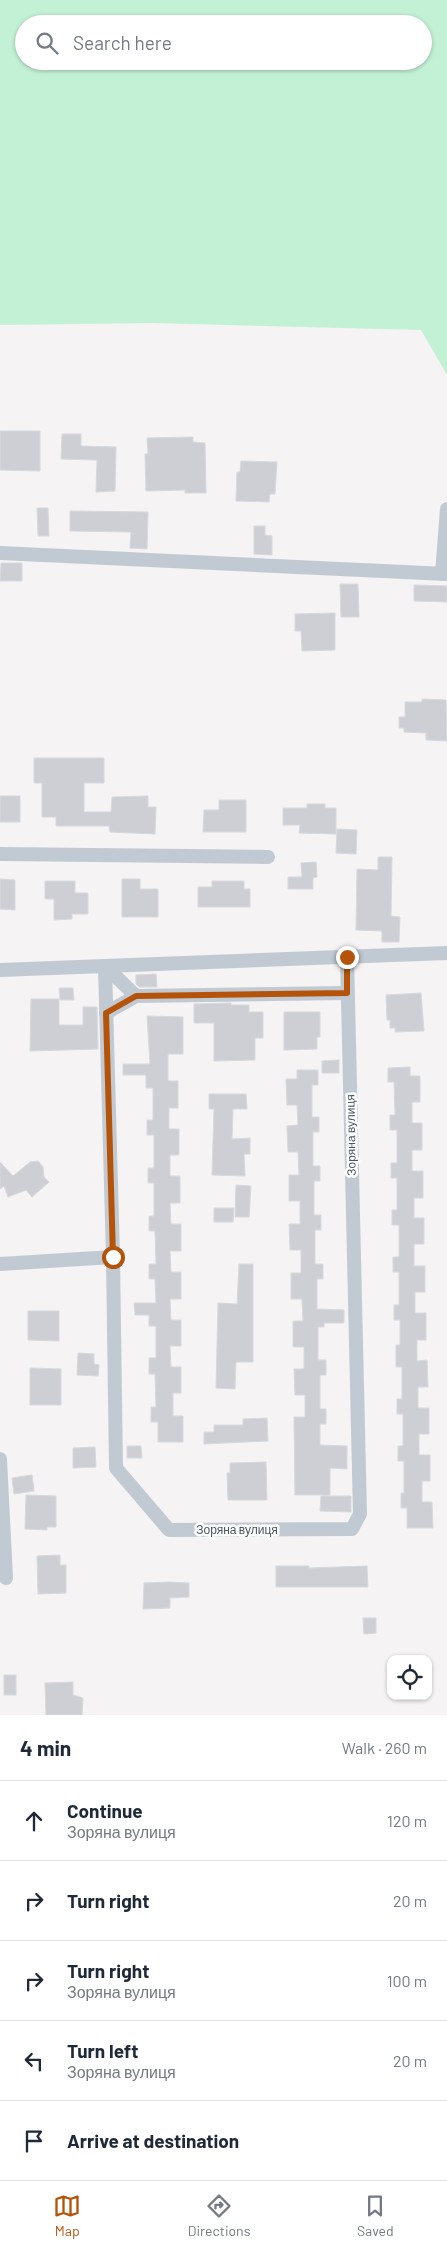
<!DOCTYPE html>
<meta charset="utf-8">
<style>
body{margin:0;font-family:Barlow,sans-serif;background:#f6f6f7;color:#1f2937}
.controls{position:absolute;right:15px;bottom:15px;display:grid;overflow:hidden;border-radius:10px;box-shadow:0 1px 4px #0004}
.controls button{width:45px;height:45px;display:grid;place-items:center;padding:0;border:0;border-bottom:1px solid #e0e1e3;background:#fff;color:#1f2937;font:25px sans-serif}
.stop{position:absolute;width:15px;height:15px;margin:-11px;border:4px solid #b45309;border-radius:50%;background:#fff}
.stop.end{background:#b45309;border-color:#fff;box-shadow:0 1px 5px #0008}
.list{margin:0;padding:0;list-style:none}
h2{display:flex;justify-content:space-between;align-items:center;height:65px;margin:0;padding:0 20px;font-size:21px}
h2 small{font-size:16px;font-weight:400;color:#747a83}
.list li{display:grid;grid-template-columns:32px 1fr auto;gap:15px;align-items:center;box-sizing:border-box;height:80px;padding:0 20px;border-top:1px solid #e0e1e3}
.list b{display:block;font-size:19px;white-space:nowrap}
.list p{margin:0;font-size:16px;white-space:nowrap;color:#747a83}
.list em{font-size:16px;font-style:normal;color:#747a83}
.icon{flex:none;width:28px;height:28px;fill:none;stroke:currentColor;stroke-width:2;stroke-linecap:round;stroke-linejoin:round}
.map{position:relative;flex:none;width:447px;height:1715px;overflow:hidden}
.search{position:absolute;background:#fff;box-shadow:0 1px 4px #0004;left:15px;right:15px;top:15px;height:55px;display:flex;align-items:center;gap:12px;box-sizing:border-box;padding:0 18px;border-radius:28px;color:#747a83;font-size:19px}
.sheet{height:465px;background:#fff}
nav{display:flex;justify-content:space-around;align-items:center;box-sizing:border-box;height:70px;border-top:1px solid #e0e1e3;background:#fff;font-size:14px;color:#747a83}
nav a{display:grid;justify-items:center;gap:2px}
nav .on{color:#b45309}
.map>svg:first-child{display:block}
</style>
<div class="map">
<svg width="447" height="1715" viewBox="0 0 447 1715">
<rect width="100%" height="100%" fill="#f5f3f3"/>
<path fill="#c3f1d5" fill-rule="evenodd" d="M0,0H447V375L421,330L152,323L0,325ZM24,24H423V61H24Z"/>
<g fill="#cdcfd5" stroke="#d7d9de">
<path d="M0,431H40V471L0,470Z"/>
<path d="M62,434H81V446L116,447L115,491L96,492L97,460L61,459Z"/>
<path d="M193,437V442L205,443L206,493H185V490L146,491L145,454H148L147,438Z"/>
<path d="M241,461L277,462L275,494H270L269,502L236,501L237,472H240Z"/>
<path d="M37,508H48L49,536H38Z"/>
<path d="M70,511L148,512L147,549L130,548L131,532L70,531Z"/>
<path d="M254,526H265V535L272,536V555L254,554Z"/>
<path d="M1,563H22V581H0Z"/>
<path d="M340,584H358L359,617H341Z"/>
<path d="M414,585L447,586V602L414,601Z"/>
<path d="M335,613V650L302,651L301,631H295V614Z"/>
<path d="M422,699L446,700L447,741L426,740V733L404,732V728H399V717H405V702H422Z"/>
<path d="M34,758H104V783H84V812H111L112,797L148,796V807H156L155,834L110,832L109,826H56V817H42V783H34Z"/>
<rect x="0" y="796" width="20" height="26"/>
<path d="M219,800H246V832H203L204,810H219Z"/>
<path d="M307,804H325V808H336V834L299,833L300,825H283V808H307Z"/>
<path d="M337,829L357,830L356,854L336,853Z"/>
<path d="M378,857H392L391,916L400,917L399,942H382V931L356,930L357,869L378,870Z"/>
<path d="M316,862L317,877L313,878V889H288V877H302L301,863Z"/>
<path d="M0,879L15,880V910L0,909Z"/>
<path d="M122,879H140V889H158V917H122Z"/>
<path d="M45,881H75V893H88V914H72V919L54,920V899H45Z"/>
<path d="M212,881H244V889H250V907H198V887H212Z"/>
<path d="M156,974L157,987H139L136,984V975Z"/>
<path d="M59,988H73L74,1000H60Z"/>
<path d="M421,993L424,1031L395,1032V1028H390V1020H387L386,995Z"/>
<path d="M31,999H59V1025H83V1007H97L98,1049L30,1051Z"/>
<path d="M231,1003V1005H249V1012H263V1038H255V1060L214,1061V1023H194V1004Z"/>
<path d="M284,1012H320V1037H317V1049L284,1050Z"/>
<path d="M147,1016L183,1017V1054H168V1081H178V1108H169V1129H179V1155H170V1176H180V1203H170L171,1224H181V1251H170L171,1272H181V1299H170L171,1320H181V1346H170L171,1367H181V1393H173V1416H183V1442H158V1422H151V1407H156L155,1374H149V1358H156V1326H149V1315H135L134,1303H156L155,1279H149V1264H156L155,1231H149V1216H154V1183H148V1168H154V1135H147V1120H153V1088H146V1075H123V1064H150Z"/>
<path d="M339,1060V1073H322V1061Z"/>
<path d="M410,1067V1076H420V1102H412V1123H422V1150H412V1171H423V1198H414V1218H424V1244H414V1266H425V1292H415V1313H426V1340H417V1361L427,1360L428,1387H418V1408H429V1434H419V1455H430V1481H422V1502H432L433,1528H407V1508H401V1493H404V1461H398V1446H403V1414H397V1399H402V1367H396V1345H400V1320H394V1305H399V1272H393V1257H399V1225H392V1210H397V1178H391V1163H397V1130H390V1115H395L394,1082H388V1068Z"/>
<path d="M297,1070H318V1085H312V1117H319V1132H313V1166H320V1181H314V1215H321V1230H315V1264H323V1279H317V1309L344,1310V1323H324V1327H318V1360H326V1375H320V1409H326V1424H320V1445L347,1446V1469L330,1468V1495H295L294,1417H305V1395H295L294,1369H304V1347H293V1321H303L302,1299H291V1273H301V1250H290L289,1224H300V1201H289V1175H299L298,1152H288L287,1126L298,1125L297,1105H287L286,1079H297Z"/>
<path d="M209,1094H246L247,1109H233L232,1139L250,1138V1154H244L245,1176L212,1175L214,1109H209Z"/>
<path d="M38,1161L43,1167L44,1177L49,1182L32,1197L26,1190L8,1197L4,1186L0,1189V1162L13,1176L30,1162Z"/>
<path d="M236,1185L251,1186L249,1217H235Z"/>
<path d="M214,1208H234L233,1222H214Z"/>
<path d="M239,1264H253V1362H236L235,1389L216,1388L218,1303L237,1304Z"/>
<path d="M28,1311H59V1341L28,1340Z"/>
<path d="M78,1353L94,1354V1364L99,1365L98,1376L77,1375Z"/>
<path d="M30,1368L61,1369V1405H30Z"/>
<path d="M267,1418L268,1441L204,1444V1432H214V1425H243V1419Z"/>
<path d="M127,1446H141L142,1458H127Z"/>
<path d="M95,1447L96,1467L73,1468V1448Z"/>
<path d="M266,1462L267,1500H228L227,1473H230V1463Z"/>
<path d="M32,1475L34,1491L14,1494L12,1478Z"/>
<path d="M26,1495L56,1496V1527H47V1530L25,1529Z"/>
<path d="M321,1496H351V1512L320,1511Z"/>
<path d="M60,1555V1565H66V1593L38,1594L37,1556Z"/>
<path d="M276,1566H309V1568L367,1566L368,1587H276Z"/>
<path d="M169,1582L189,1583V1597L170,1598V1608L143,1609L144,1583Z"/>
<path d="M363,1618H376V1633L364,1634Z"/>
<rect x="4" y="1675" width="12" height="20"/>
<path d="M73,1682V1695L83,1698L82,1715H46L45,1683Z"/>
</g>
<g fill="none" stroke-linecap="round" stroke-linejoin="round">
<g stroke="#c1cad2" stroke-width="14">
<path d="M0,553L447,574"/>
<path d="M442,574L447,509"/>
<path d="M0,854L268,857"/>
<path d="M105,966L113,1257L116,1468L169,1530L352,1529L360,1514L347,957"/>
<path d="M105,966L136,996L106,1013"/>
<path d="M0,970L447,953"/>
<path d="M136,996L347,993"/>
<path d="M0,1264L113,1257"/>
<path d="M0,1459L6,1578"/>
</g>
</g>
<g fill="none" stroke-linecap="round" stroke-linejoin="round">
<path stroke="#b45309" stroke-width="6" d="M113,1257L106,1013L136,996L347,993V957"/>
</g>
<g text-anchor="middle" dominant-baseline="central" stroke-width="5" stroke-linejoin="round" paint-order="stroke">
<g font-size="12" fill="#4a5661" stroke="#fff">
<text transform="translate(350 1135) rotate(-91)">Зоряна вулиця</text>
<text x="237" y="1529">Зоряна вулиця</text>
</g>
</g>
</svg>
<div class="controls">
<button><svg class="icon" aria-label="locate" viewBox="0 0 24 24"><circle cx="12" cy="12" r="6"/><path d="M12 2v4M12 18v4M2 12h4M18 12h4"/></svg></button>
</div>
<div class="stop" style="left:113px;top:1257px"></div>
<div class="stop end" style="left:347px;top:957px"></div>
<div class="search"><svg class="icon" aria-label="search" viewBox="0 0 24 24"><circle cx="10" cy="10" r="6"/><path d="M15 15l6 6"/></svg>Search here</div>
</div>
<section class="sheet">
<h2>4 min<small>Walk · 260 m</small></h2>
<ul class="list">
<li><svg class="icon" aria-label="ahead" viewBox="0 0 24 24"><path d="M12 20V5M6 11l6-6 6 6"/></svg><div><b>Continue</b><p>Зоряна вулиця</p></div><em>120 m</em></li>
<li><svg class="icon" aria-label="right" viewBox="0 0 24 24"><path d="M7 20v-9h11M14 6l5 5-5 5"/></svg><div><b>Turn right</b></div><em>20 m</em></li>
<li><svg class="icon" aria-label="right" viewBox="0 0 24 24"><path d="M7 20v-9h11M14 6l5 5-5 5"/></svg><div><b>Turn right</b><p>Зоряна вулиця</p></div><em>100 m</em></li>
<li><svg class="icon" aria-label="left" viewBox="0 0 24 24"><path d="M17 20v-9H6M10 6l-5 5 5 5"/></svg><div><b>Turn left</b><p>Зоряна вулиця</p></div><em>20 m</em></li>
<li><svg class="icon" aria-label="arrive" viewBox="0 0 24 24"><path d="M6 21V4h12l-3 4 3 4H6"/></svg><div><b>Arrive at destination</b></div></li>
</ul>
</section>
<nav>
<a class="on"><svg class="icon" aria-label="map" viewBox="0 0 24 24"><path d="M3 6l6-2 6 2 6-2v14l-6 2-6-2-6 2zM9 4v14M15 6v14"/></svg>Map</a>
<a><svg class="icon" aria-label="directions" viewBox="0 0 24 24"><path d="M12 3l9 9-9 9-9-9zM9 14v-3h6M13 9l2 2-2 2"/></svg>Directions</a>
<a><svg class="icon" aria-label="saved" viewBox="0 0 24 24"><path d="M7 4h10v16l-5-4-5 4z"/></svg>Saved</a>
</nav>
